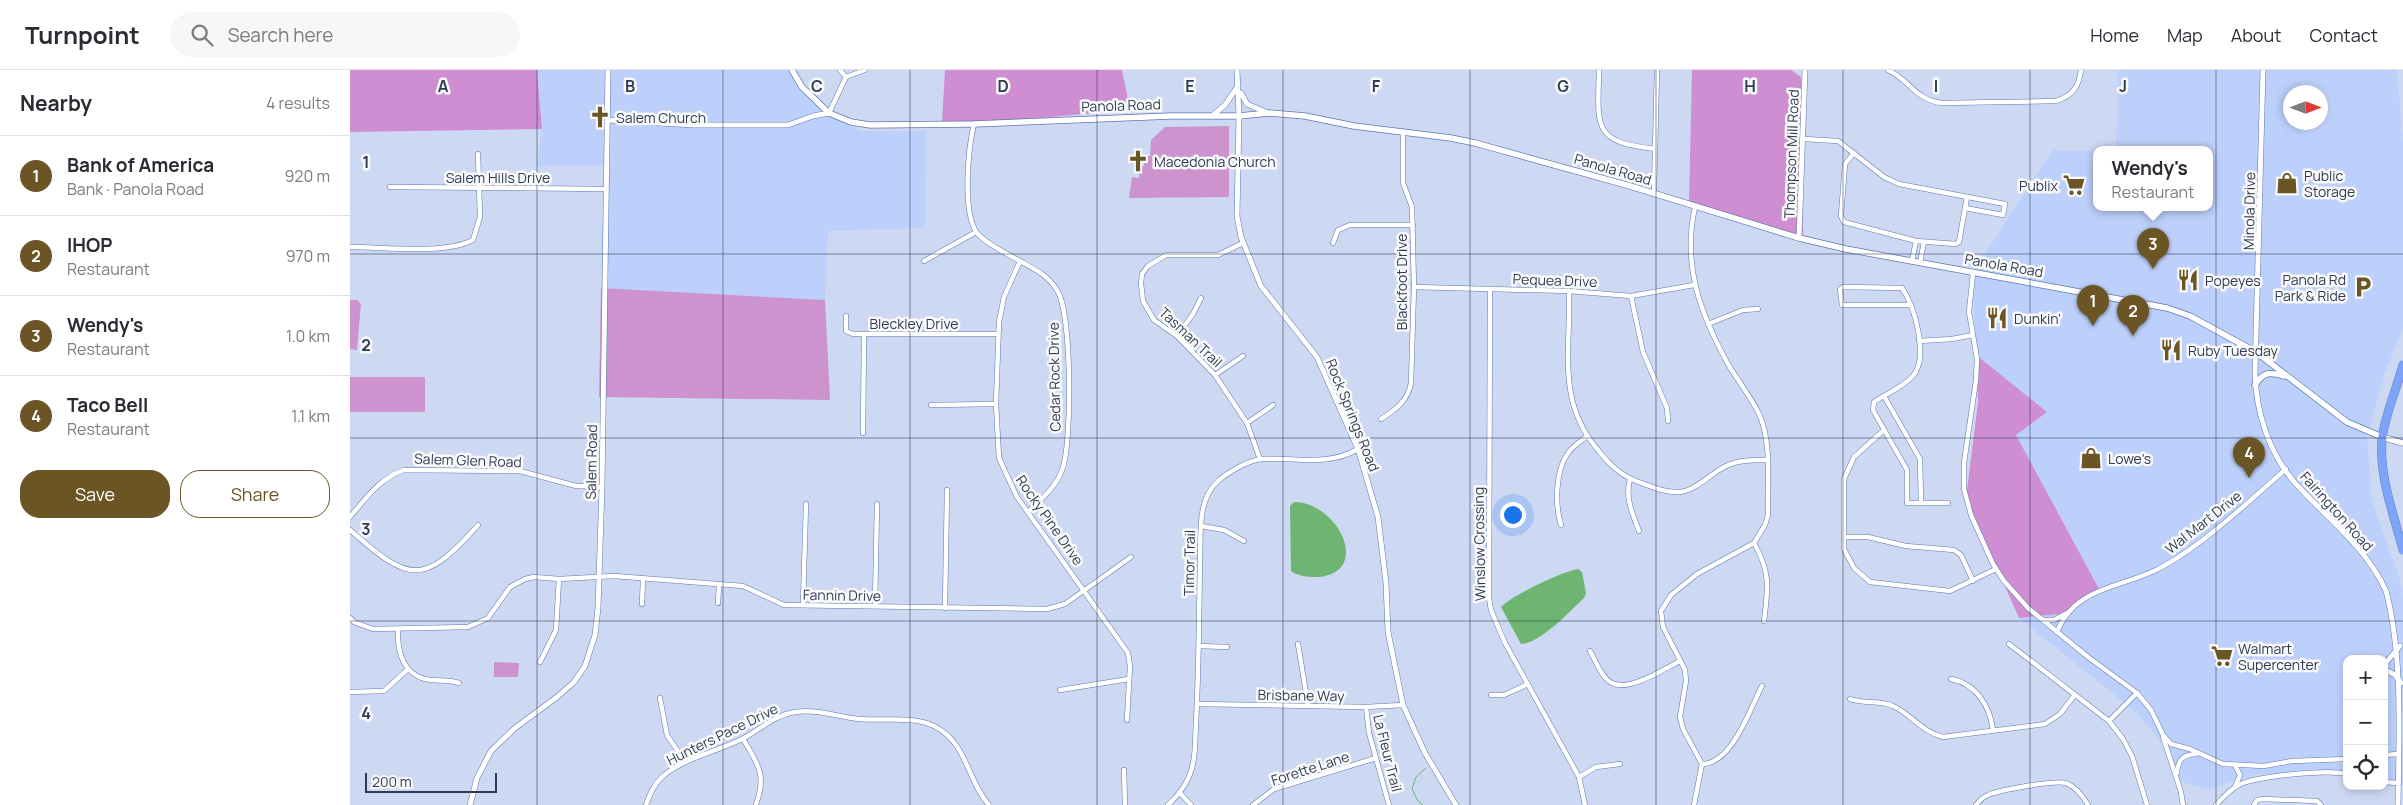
<!DOCTYPE html>
<meta charset="utf-8">
<style>
body{margin:0;font-family:Manrope,sans-serif;background:#f7f7f7;color:#2b2b33}
.controls{position:absolute;right:15px;bottom:15px;display:grid;overflow:hidden;border-radius:10px;box-shadow:0 2px 8px #0003}
.controls button{width:45px;height:45px;display:grid;place-items:center;padding:0;border:0;border-bottom:1px solid #e1e1e2;background:#fff;color:#2b2b33;font:25px sans-serif}
.compass{position:absolute;left:1933px;top:15px;width:45px;height:45px;border-radius:50%;background:#fff;box-shadow:0 2px 8px #0003;rotate:90deg}
.scale{position:absolute;left:15px;bottom:12px;width:132px;box-sizing:border-box;padding-left:5px;border:2px solid #2f3a54;border-top:0;font-size:14px;line-height:18px;white-space:nowrap;color:#2f3a54;-webkit-text-stroke:4px #fafafa;paint-order:stroke}
.you{position:absolute;left:1162px;top:444px;width:18px;height:18px;margin:-12px;border:4px solid #fff;border-radius:50%;background:#1a73e8;box-shadow:0 0 0 8px #1a73e833}
.badge{display:grid;place-items:center;width:32px;height:32px;border-radius:50%;background:#6b5524;color:#fff;font-size:16px;font-weight:700}
.pin{position:absolute;translate:-50% -41px;filter:drop-shadow(0 1px 2px #0008)}
.pin::after{content:'';position:absolute;top:26px;width:18px;height:15px;background:inherit;clip-path:polygon(0 0,100% 0,50% 100%)}
.popup{position:absolute;left:1743px;top:76px;width:120px;height:65px;box-sizing:border-box;display:grid;place-content:center;border-radius:10px;background:#fff;filter:drop-shadow(0 1px 4px #0005);font-size:16px;white-space:nowrap;color:#7c7c81}
.popup b{font-size:19px;color:#2b2b33}
.popup::after{content:'';position:absolute;left:50%;top:100%;margin-left:-10px;border:10px solid transparent;border-top-color:#fff}
.list{margin:0;padding:0;list-style:none}
h2{display:flex;justify-content:space-between;align-items:center;height:65px;margin:0;padding:0 20px;font-size:21px}
h2 small{font-size:16px;font-weight:400;color:#7c7c81}
.list li{display:grid;grid-template-columns:32px 1fr auto;gap:15px;align-items:center;box-sizing:border-box;height:80px;padding:0 20px;border-top:1px solid #e1e1e2}
.list b{display:block;font-size:19px;white-space:nowrap}
.list p{margin:0;font-size:16px;white-space:nowrap;color:#7c7c81}
.list em{font-size:16px;font-style:normal;color:#7c7c81}
.actions{display:flex;gap:10px;padding:15px 20px}
.actions a{flex:1;padding:11px 0;border:1px solid #6b5524;border-radius:20px;text-align:center;font-size:18px;color:#6b5524}
.actions .main{background:#6b5524;color:#fff}
.icon{flex:none;width:28px;height:28px;fill:none;stroke:currentColor;stroke-width:2;stroke-linecap:round;stroke-linejoin:round}
.map{position:relative;flex:none;width:2053px;height:735px;overflow:hidden}
header{display:flex;align-items:center;gap:30px;box-sizing:border-box;height:70px;padding:0 25px;background:#fff;border-bottom:1px solid #e1e1e2}
header strong{font-size:24px}
nav{display:flex;gap:28px;margin-inline-start:auto;font-size:18px}
.search{width:350px;height:45px;background:#f7f7f7;display:flex;align-items:center;gap:12px;box-sizing:border-box;padding:0 18px;border-radius:28px;color:#7c7c81;font-size:19px}
main{display:flex}
aside{flex:1;background:#fff}
.map>svg:first-child{display:block}
</style>
<header>
<strong>Turnpoint</strong>
<div class="search"><svg class="icon" aria-label="search" viewBox="0 0 24 24"><circle cx="10" cy="10" r="6"/><path d="M15 15l6 6"/></svg>Search here</div>
<nav><a>Home</a><a>Map</a><a>About</a><a>Contact</a></nav>
</header>
<main>
<aside>
<h2>Nearby<small>4 results</small></h2>
<ul class="list">
<li><span class="badge">1</span><div><b>Bank of America</b><p>Bank · Panola Road</p></div><em>920 m</em></li>
<li><span class="badge">2</span><div><b>IHOP</b><p>Restaurant</p></div><em>970 m</em></li>
<li><span class="badge">3</span><div><b>Wendy's</b><p>Restaurant</p></div><em>1.0 km</em></li>
<li><span class="badge">4</span><div><b>Taco Bell</b><p>Restaurant</p></div><em>1.1 km</em></li>
</ul>
<div class="actions"><a class="main">Save</a><a>Share</a></div>
</aside>
<div class="map">
<svg width="2053" height="735" viewBox="0 0 2053 735">
<rect width="100%" height="100%" fill="#cdd9f3"/>
<g fill="#bcd0fb" fill-rule="evenodd">
<path d="M187,0H437L481,46L511,61H576L575,158L478,161L475,230L251,218L254,96H187L192,59Z"/>
<path d="M1768,0H2047L2053,72V258L2034,305L2017,367L2022,431L2052,516L2053,527V715L2034,717L2032,716H2034V589H1997V704H1910L1856,719L1826,710L1818,680L1786,642L1669,548L1719,543L1749,519L1666,365L1696,343L1626,285L1622,204L1703,80L1747,81V138H1859V80H1766ZM1940,22H1970V52H1940Z"/>
</g>
<g fill="#cc93ce">
<path d="M879,56V127L779,128L782,107L789,108L790,96H794V86H800L801,70L815,57Z"/>
<path d="M251,218L475,230L480,330L249,327Z"/>
<path d="M0,230H7L11,234L7,280L0,279Z"/>
<rect x="0" y="307" width="75" height="35"/>
<path d="M144,592L169,593L168,607H144Z"/>
</g>
<g fill="#cf8dd2">
<path d="M0,0H187L192,59L0,62Z"/>
<path d="M595,0H772L780,40L622,54L592,52Z"/>
<path d="M1342,0H1441L1451,7L1453,168L1339,134Z"/>
<path d="M1626,285L1697,342L1666,365L1749,519L1719,543L1669,548L1616,428L1628,332Z"/>
</g>
<g fill="#6db571">
<path d="M944,432C988,432 1023,503 967,507C958,507 947,506 941,501L940,436Z"/>
<path d="M1228,499L1232,502L1236,523L1234,528C1219,542 1191,573 1171,574L1151,537C1163,525 1211,502 1228,499Z"/>
</g>
<g fill="none" stroke-linecap="round" stroke-linejoin="round">
<path stroke="#6db571" stroke-width="1" d="M1073,735L1068,731L1062,719L1066,707L1076,698"/>
<g stroke="#5d77b2" stroke-width="5.5">
<g id="minor">
<path d="M490,0L496,7"/>
<path d="M1249,0C1248,56 1241,72 1305,79"/>
<path d="M1538,0C1561,11 1565,30 1592,33L1706,31C1722,26 1729,17 1731,0"/>
<path d="M496,7L515,0"/>
<path d="M479,43L496,7"/>
<path d="M624,54C618,79 612,142 627,163C636,174 656,183 668,190C684,199 697,204 707,220C722,243 722,369 713,397C707,417 693,427 679,441"/>
<path d="M1454,69L1488,71L1534,107L1549,114L1655,134L1653,145L1615,138"/>
<path d="M1504,83L1495,94L1491,146L1494,152L1566,171L1606,174L1609,172L1617,127"/>
<path d="M40,117L255,119"/>
<path d="M1304,123L1307,0"/>
<path d="M893,173L868,185H816L798,196L792,204L791,213L793,231L804,250L827,266L865,305L897,353L910,389"/>
<path d="M983,173L988,160L1000,155H1063"/>
<path d="M0,177C35,177 93,185 123,170L130,147L128,84"/>
<path d="M574,191L626,162"/>
<path d="M670,191L654,227L649,252L646,334L649,388L667,427L778,583L780,596L777,650"/>
<path d="M1562,191L1566,171"/>
<path d="M1570,193L1574,172"/>
<path d="M1623,203L1619,242L1627,289L1626,310L1614,393V419L1621,445L1643,494L1654,511L1678,538L1738,587L1787,623L1801,640L1813,665L1821,674L1840,679L1873,694L1914,696L1942,691L1997,689"/>
<path d="M1064,217L1219,221L1281,226L1344,215"/>
<path d="M1140,220L1139,528L1141,540L1155,573L1229,707L1235,735"/>
<path d="M1219,221C1221,279 1206,331 1248,380C1259,394 1269,404 1286,411C1300,416 1314,423 1330,422C1347,420 1361,403 1376,396C1389,390 1402,390 1417,390"/>
<path d="M1281,226L1293,282L1317,338L1318,351"/>
<path d="M1561,235H1492L1490,219L1493,217L1552,218C1565,237 1579,287 1563,306C1553,317 1536,324 1524,332L1523,340L1557,400V433H1598"/>
<path d="M496,246V261L503,264H648"/>
<path d="M1358,254L1393,240L1408,239"/>
<path d="M827,266L843,244L851,228"/>
<path d="M1569,271L1602,269L1623,265"/>
<path d="M865,305L893,286"/>
<path d="M1534,326L1570,389L1571,433"/>
<path d="M581,335L646,334"/>
<path d="M1031,349C1045,340 1058,331 1061,313L1064,217L1062,137L1053,113V63"/>
<path d="M897,353L923,335"/>
<path d="M1534,360L1504,387L1494,409V479L1504,498L1520,512L1600,521L1646,499"/>
<path d="M513,363L514,264"/>
<path d="M1280,409C1275,428 1282,442 1289,461"/>
<path d="M0,447C16,428 30,408 54,400L170,401L226,416L252,417"/>
<path d="M1211,455C1205,435 1205,401 1218,383C1223,376 1230,372 1236,367"/>
<path d="M851,456L874,460L894,471"/>
<path d="M0,460C59,512 73,517 128,455"/>
<path d="M1494,467H1518L1556,476L1604,480L1611,485L1623,511"/>
<path d="M1404,473C1421,503 1418,518 1414,551"/>
<path d="M368,533L369,515"/>
<path d="M292,534L293,509"/>
<path d="M453,535L456,434"/>
<path d="M525,536L527,434"/>
<path d="M595,538L597,420"/>
<path d="M0,548L4,552L23,559L118,557L138,548L160,517L175,509L184,507L209,509L264,506L393,516L434,535L697,539L715,534L781,487"/>
<path d="M1694,550H1704L1719,542"/>
<path d="M48,560C47,583 54,607 81,610C91,611 99,610 109,613"/>
<path d="M1707,562C1724,518 1769,518 1806,500C1849,479 1899,431 1936,399"/>
<path d="M948,574L958,635"/>
<path d="M1659,574L1759,651L1773,669L1782,686L1797,735"/>
<path d="M850,576L877,577"/>
<path d="M1240,581C1246,591 1251,607 1262,613C1279,622 1314,599 1330,591"/>
<path d="M190,592L206,560L209,509"/>
<path d="M1601,609C1627,614 1640,637 1643,660"/>
<path d="M710,620L779,609"/>
<path d="M1,622L34,621L58,599"/>
<path d="M1141,625H1154L1178,614"/>
<path d="M310,628L317,665L335,692"/>
<path d="M1500,629C1514,634 1529,630 1543,636C1561,644 1572,662 1593,667L1695,654L1710,644L1724,626"/>
<path d="M848,634L1016,637L1053,635"/>
<path d="M1016,637L1019,663L1039,735"/>
<path d="M1759,651L1787,623"/>
<path d="M1813,667L1831,722L1833,735"/>
<path d="M393,669C408,694 417,705 406,734"/>
<path d="M2034,685L2049,684"/>
<path d="M1352,694C1382,694 1400,639 1412,616"/>
<path d="M774,700L775,735"/>
<path d="M1827,703C1828,690 1832,685 1846,684"/>
<path d="M1229,707L1246,697L1270,694"/>
<path d="M2034,712L2048,713"/>
<path d="M1885,717L1890,705L1885,695"/>
<path d="M831,724L841,735"/>
<path d="M296,735C300,724 304,714 313,706C336,687 366,682 392,669C410,660 424,645 445,642C465,639 482,645 502,648C528,653 559,644 584,656C618,673 616,709 639,735"/>
<path d="M818,735C829,725 838,713 842,698C846,683 845,668 846,652C849,598 849,544 850,490C851,465 847,429 868,411C878,402 899,390 912,389C946,387 977,397 1008,379"/>
<path d="M903,735L924,719L1026,688"/>
<path d="M1344,735L1352,694L1333,659L1330,647L1336,611L1335,600L1313,557L1311,541L1321,525L1347,504L1404,473L1415,455L1418,445C1417,414 1422,375 1410,346C1402,328 1388,311 1378,294C1350,243 1332,195 1345,137"/>
<path d="M1626,735C1629,731 1633,727 1638,725C1649,720 1705,710 1716,713C1726,717 1733,726 1738,735"/>
<path d="M1866,735C1874,727 1882,717 1893,713C1913,706 1977,699 1997,704"/>
<path d="M1904,735L1907,730L1913,729L1967,731L1971,735"/>
</g>
</g>
<g stroke="#5d77b2" stroke-width="6">
<g id="tertiary">
<path d="M887,0L889,46L887,146L891,167L911,216L967,287L1008,379L1028,447L1036,513L1038,562L1053,635L1075,683L1106,735"/>
<path d="M1913,0L1905,303C1906,342 1919,384 1946,414C1977,448 2017,478 2036,521C2053,585 2049,666 2048,735"/>
<path d="M891,23L897,34L918,43"/>
<path d="M862,46L875,35L888,16"/>
<path d="M258,50L344,55H438L463,46L479,43"/>
<path d="M1449,168L1455,0"/>
<path d="M2034,595L2050,576"/>
<path d="M2034,599L2045,605L2051,613"/>
<path d="M120,735L127,708L141,681L165,658L207,627L224,612L235,596L245,565L248,538L252,417L258,0"/>
</g>
</g>
<g stroke="#5d77b2" stroke-width="7">
<g id="secondary">
<path d="M442,0L452,17L479,43L501,52L520,55L624,54L821,46H889L919,43L955,46L1004,56L1101,68L1125,73L1280,116L1449,168L1496,179L1817,238L1840,246L1906,282L1997,352L2032,367L2053,373"/>
<path d="M1905,315C1914,301 1920,302 1934,306"/>
</g>
</g>
<g stroke="#627fc0" stroke-width="9">
<path id="motorway" d="M2053,295C2047,318 2034,347 2032,370C2029,407 2044,445 2053,480"/>
</g>
<use href="#minor" stroke="#fff" stroke-width="4.5"/>
<use href="#tertiary" stroke="#fff" stroke-width="5"/>
<use href="#secondary" stroke="#fff" stroke-width="5.5"/>
<use href="#motorway" stroke="#7ea4fa" stroke-width="8"/>
</g>
<path fill="none" stroke="#2f3a54" stroke-width="1" stroke-opacity="0.55" d="M187,0V735M373,0V735M560,0V735M747,0V735M933,0V735M1120,0V735M1306,0V735M1493,0V735M1680,0V735M1866,0V735M0,184H2053M0,368H2053M0,551H2053"/>
<defs>
<g id="church-bare" transform="scale(1.725)"><path d="M-1.2-6h2.4v3.5h3.3v2.4h-3.3V6h-2.4V-.1h-3.3v-2.4h3.3Z" fill="#6b5524" stroke="#fafafa" stroke-width="2.5" paint-order="stroke"/></g>
<g id="shop-bare" transform="scale(1.725)"><path d="M-5-2.5h2.3a2.7 3.5 0 0 1 5.4 0H5L5.5 6h-11ZM-1.5-2.5h3a1.5 2.3 0 0 0-3 0Z" fill="#6b5524" stroke="#fafafa" stroke-width="2.5" paint-order="stroke"/></g>
<g id="supermarket-bare" transform="scale(1.725)"><path d="M-6-5.5h2.5l.6 2H6L4.5 2H-2.5L-4.4-4H-6ZM-1.5 3.2a1.3 1.3 0 1 0 .1 0ZM3 3.2a1.3 1.3 0 1 0 .1 0Z" fill="#6b5524" stroke="#fafafa" stroke-width="2.5" paint-order="stroke"/></g>
<g id="restaurant-bare" transform="scale(1.725)"><path d="M-5-6h1v4h1v-4h1v4h1v-4h1v5L-1.5 .5V6h-2V.5L-5-1ZM5-6V6H3V1.5H1.5Q1.5-4 5-6Z" fill="#6b5524" stroke="#fafafa" stroke-width="2.5" paint-order="stroke"/></g>
<g id="parking-bare" transform="scale(1.725)"><path d="M-3.5-5.5H1a3.5 3.5 0 0 1 0 7H-1V5.5H-3.5ZM-1-3.4V-.6H.8a1.4 1.4 0 0 0 0-2.8Z" fill="#6b5524" stroke="#fafafa" stroke-width="2.5" paint-order="stroke"/></g>
</defs>
<g fill-rule="evenodd">
<use href="#church-bare" x="250" y="47"/>
<use href="#church-bare" x="788" y="91"/>
<use href="#shop-bare" x="1937" y="113"/>
<use href="#supermarket-bare" x="1724" y="115"/>
<use href="#restaurant-bare" x="1838" y="210"/>
<use href="#parking-bare" x="2013" y="217"/>
<use href="#restaurant-bare" x="1647" y="248"/>
<use href="#restaurant-bare" x="1821" y="280"/>
<use href="#shop-bare" x="1741" y="388"/>
<use href="#supermarket-bare" x="1872" y="586"/>
</g>
<g text-anchor="middle" dominant-baseline="central" stroke-width="5" stroke-linejoin="round" paint-order="stroke">
<g font-size="14" fill="#2f3a54" stroke="#fafafa">
<text transform="translate(771 35) rotate(-2)">Panola Road</text>
<text transform="translate(1441 84) rotate(-88)">Thompson Mill Road</text>
<text transform="translate(1263 99) rotate(16)">Panola Road</text>
<text x="148" y="107">Salem Hills Drive</text>
<text transform="translate(1899 141) rotate(-89)">Minola Drive</text>
<text transform="translate(1654 195) rotate(10)">Panola Road</text>
<text transform="translate(1205 210) rotate(2)">Pequea Drive</text>
<text transform="translate(1051 212) rotate(-90)">Blackfoot Drive</text>
<text x="564" y="253">Bleckley Drive</text>
<text transform="translate(841 267) rotate(43)">Tasman Trail</text>
<text transform="translate(704 307) rotate(-91)">Cedar Rock Drive</text>
<text transform="translate(1003 345) rotate(68)">Rock Springs Road</text>
<text transform="translate(118 390) rotate(2)">Salem Glen Road</text>
<text transform="translate(241 392) rotate(-89)">Salem Road</text>
<text transform="translate(1987 441) rotate(48)">Fairington Road</text>
<text transform="translate(700 450) rotate(55)">Rocky Pine Drive</text>
<text transform="translate(1853 452) rotate(-38)">Wal Mart Drive</text>
<text transform="translate(1129 474) rotate(-91)">Winslow Crossing</text>
<text transform="translate(839 493) rotate(-89)">Timor Trail</text>
<text transform="translate(492 525) rotate(1)">Fannin Drive</text>
<text transform="translate(951 625) rotate(1)">Brisbane Way</text>
<text transform="translate(372 664) rotate(-26)">Hunters Pace Drive</text>
<text transform="translate(1038 683) rotate(76)">La Fleur Trail</text>
<text transform="translate(960 698) rotate(-18)">Forette Lane</text>
</g>
<g font-size="14" fill="#2f3a54" stroke="#fafafa" text-anchor="start">
<text x="266" y="47">Salem Church</text>
<text x="804" y="91">Macedonia Church</text>
<text x="1954" y="105">Public<tspan x="1954" dy="16">Storage</tspan></text>
<text x="1708" y="115" text-anchor="end">Publix</text>
<text x="1996" y="209" text-anchor="end">Panola Rd<tspan x="1996" dy="16">Park &amp; Ride</tspan></text>
<text x="1855" y="210">Popeyes</text>
<text x="1664" y="248">Dunkin'</text>
<text x="1838" y="280">Ruby Tuesday</text>
<text x="1758" y="388">Lowe's</text>
<text x="1888" y="578">Walmart<tspan x="1888" dy="16">Supercenter</tspan></text>
</g>
</g>
<g font-size="16" text-anchor="middle" font-weight="bold" fill="#2f3a54" stroke="#fafafa" stroke-width="5" stroke-linejoin="round" paint-order="stroke">
<text x="93" y="22">A</text>
<text x="280" y="22">B</text>
<text x="467" y="22">C</text>
<text x="653" y="22">D</text>
<text x="840" y="22">E</text>
<text x="1026" y="22">F</text>
<text x="1213" y="22">G</text>
<text x="1400" y="22">H</text>
<text x="1586" y="22">I</text>
<text x="1773" y="22">J</text>
<text x="16" y="98">1</text>
<text x="16" y="281">2</text>
<text x="16" y="465">3</text>
<text x="16" y="649">4</text>
</g>
</svg>
<div class="controls">
<button>+</button>
<button>−</button>
<button><svg class="icon" aria-label="locate" viewBox="0 0 24 24"><circle cx="12" cy="12" r="6"/><path d="M12 2v4M12 18v4M2 12h4M18 12h4"/></svg></button>
</div>
<svg class="compass" viewBox="-18 -18 36 36"><path d="M0-13l5 13h-10z" fill="#e53935"/><path d="M0 13l5-13h-10z" fill="#7c7c81"/></svg>
<div class="scale">200 m</div>
<div class="you"></div>
<div class="pin badge" style="left:1743px;top:256px">1</div>
<div class="pin badge" style="left:1783px;top:266px">2</div>
<div class="pin badge" style="left:1803px;top:199px">3</div>
<div class="popup"><b>Wendy's</b>Restaurant</div>
<div class="pin badge" style="left:1899px;top:408px">4</div>
</div>
</main>
